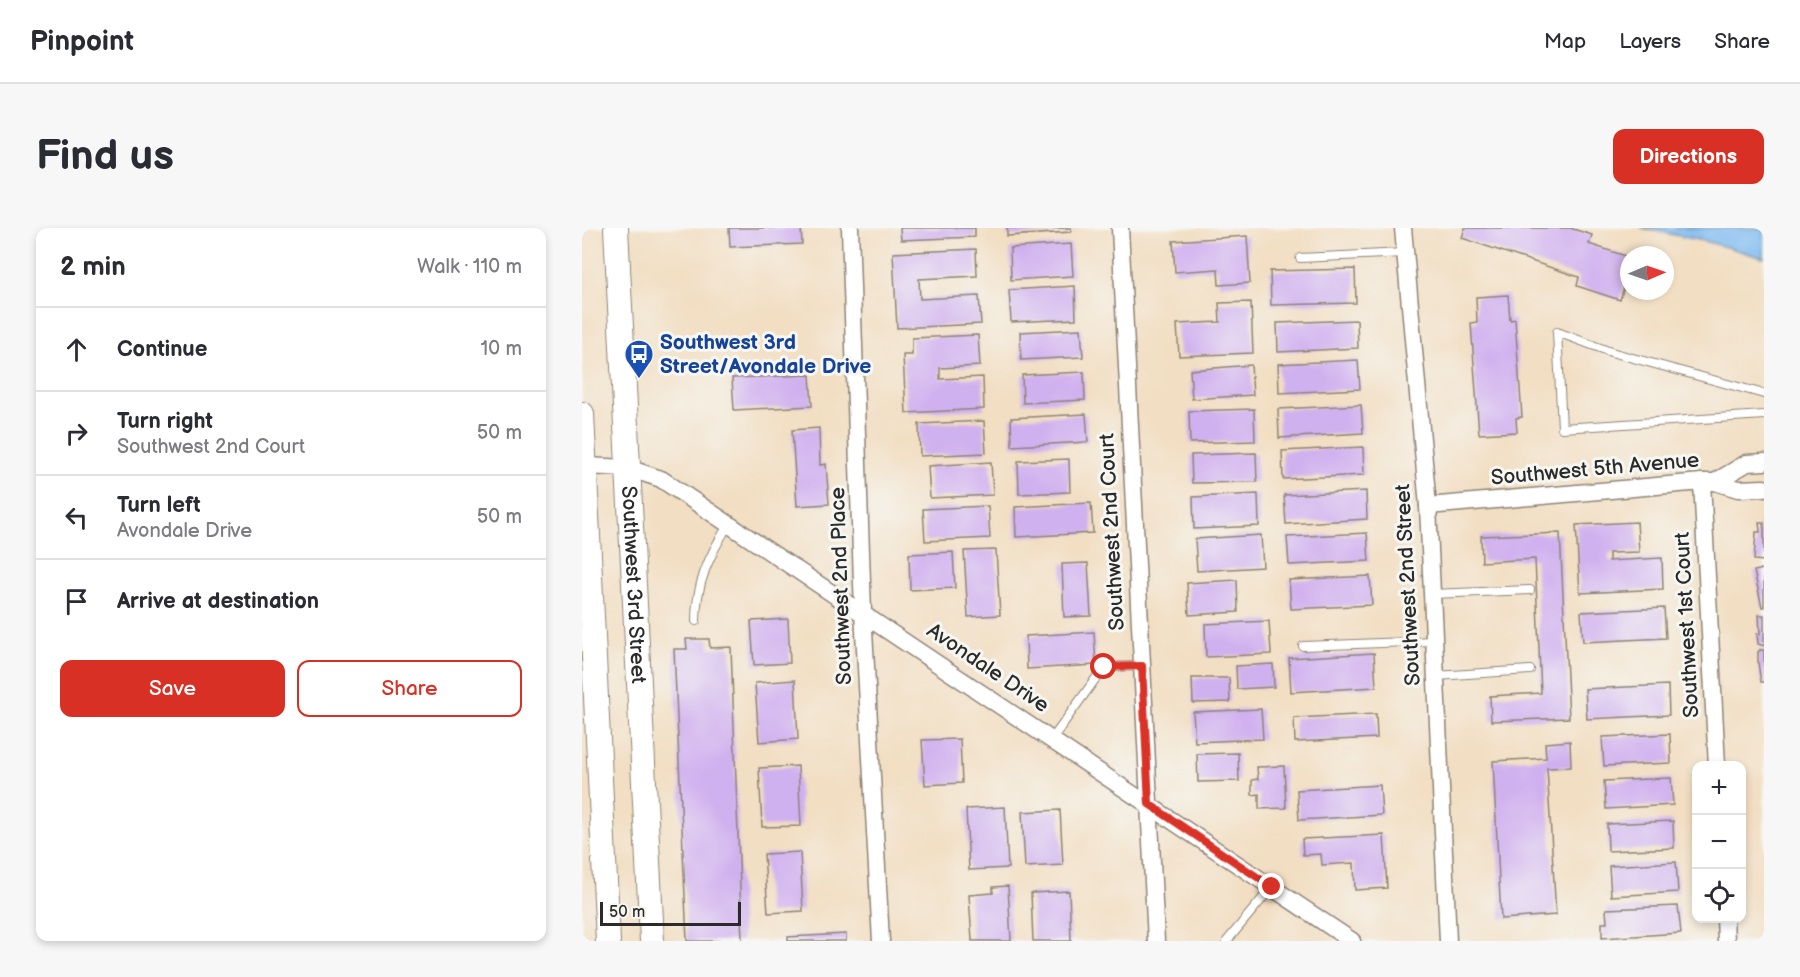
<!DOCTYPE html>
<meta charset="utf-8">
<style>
body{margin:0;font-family:"Balsamiq Sans",sans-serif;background:#f7f7f7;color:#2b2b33}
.controls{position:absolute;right:18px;bottom:18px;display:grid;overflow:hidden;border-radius:12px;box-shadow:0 3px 9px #0003}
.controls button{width:54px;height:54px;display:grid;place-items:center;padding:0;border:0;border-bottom:2px solid #e1e1e2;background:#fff;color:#2b2b33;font:30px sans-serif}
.compass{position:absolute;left:1038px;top:18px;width:54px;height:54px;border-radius:50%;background:#fff;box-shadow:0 3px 9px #0003;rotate:88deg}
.scale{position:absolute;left:18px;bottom:15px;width:141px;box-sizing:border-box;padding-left:6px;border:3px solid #2b2b2b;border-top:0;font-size:16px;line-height:21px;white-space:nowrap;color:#2b2b2b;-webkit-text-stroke:4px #f6f6f2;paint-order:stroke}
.stop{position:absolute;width:18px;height:18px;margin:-14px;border:4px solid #d93025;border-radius:50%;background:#fff}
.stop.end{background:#d93025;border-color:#fff;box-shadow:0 2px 6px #0008}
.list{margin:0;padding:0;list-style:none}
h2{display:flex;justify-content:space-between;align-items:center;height:78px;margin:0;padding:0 24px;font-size:26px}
h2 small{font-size:20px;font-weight:400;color:#7c7c81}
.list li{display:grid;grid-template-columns:39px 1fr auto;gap:18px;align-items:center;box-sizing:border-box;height:84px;padding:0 24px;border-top:2px solid #e1e1e2}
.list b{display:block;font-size:22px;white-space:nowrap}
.list p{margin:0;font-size:20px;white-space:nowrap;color:#7c7c81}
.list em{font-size:20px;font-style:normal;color:#7c7c81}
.actions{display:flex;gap:12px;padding:18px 24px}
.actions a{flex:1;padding:14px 0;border:2px solid #d93025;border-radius:12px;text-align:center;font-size:21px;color:#d93025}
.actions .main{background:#d93025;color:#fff}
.icon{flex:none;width:33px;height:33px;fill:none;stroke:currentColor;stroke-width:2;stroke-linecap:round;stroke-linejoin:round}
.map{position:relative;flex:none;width:1182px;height:713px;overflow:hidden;border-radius:12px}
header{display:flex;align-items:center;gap:36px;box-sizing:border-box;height:84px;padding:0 30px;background:#fff;border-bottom:2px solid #e1e1e2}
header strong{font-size:28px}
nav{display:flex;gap:33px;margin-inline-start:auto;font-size:21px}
.intro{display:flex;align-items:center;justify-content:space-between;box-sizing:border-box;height:144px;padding:0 36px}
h1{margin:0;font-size:42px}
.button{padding:15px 27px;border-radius:12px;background:#d93025;color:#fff;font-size:21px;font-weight:700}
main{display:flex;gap:36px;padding:0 36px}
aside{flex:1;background:#fff;border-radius:12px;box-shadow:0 3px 9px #0003}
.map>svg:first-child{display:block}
</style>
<header>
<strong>Pinpoint</strong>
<nav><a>Map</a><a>Layers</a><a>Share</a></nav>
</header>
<div class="intro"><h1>Find us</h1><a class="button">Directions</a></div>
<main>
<aside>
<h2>2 min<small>Walk · 110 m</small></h2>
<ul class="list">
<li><svg class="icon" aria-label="ahead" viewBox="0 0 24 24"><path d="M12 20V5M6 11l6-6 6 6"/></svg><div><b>Continue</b></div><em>10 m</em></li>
<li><svg class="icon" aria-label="right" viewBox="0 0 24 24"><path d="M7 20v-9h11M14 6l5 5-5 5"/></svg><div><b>Turn right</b><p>Southwest 2nd Court</p></div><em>50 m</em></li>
<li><svg class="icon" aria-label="left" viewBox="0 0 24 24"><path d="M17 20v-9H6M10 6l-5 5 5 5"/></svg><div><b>Turn left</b><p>Avondale Drive</p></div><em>50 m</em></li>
<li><svg class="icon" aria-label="arrive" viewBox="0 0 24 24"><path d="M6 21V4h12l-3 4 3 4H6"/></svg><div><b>Arrive at destination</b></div></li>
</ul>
<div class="actions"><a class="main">Save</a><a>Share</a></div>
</aside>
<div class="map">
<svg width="1182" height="713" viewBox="0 0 1182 713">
<rect width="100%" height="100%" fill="#f6f6f2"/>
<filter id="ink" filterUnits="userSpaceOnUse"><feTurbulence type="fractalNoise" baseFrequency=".0167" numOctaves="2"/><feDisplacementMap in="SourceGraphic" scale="12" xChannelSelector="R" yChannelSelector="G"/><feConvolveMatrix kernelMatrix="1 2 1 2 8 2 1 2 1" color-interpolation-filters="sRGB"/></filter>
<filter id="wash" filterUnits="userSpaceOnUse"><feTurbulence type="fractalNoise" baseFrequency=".008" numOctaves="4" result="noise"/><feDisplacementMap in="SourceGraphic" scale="24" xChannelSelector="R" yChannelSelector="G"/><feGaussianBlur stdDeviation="1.35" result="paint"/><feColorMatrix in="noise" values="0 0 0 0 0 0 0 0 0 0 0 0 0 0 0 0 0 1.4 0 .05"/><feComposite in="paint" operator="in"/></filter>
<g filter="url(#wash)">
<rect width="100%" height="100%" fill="#f2dec2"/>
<path fill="#7fbbf2" stroke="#55738e" stroke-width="1.5" d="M1059,0H1182V30L1127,14Z"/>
<g id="blocks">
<g fill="#d0b1ef">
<path d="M147,0H219L220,16L148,19Z"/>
<path d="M318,0H393V9L319,12Z"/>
<path d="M425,0H489V4L425,8Z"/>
<path d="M883,0H988L1010,7L1007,16L1047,29V43L1038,72L995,58L997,49L880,10Z"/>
<path d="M665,8L668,55L637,57L636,41L593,44L591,13Z"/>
<path d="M489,16L491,48L429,52L428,20Z"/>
<path d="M394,21L395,48L337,51L338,71L397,68L399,96L315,100L311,25Z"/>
<path d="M773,41L774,75L689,77L688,43Z"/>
<path d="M493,58L494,91L429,94L427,62Z"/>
<path d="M926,67L928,92L933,91L940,189L934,190L935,204L897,206L889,95L895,94L894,69Z"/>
<path d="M669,74L671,125L597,128L595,96L638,94L637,75Z"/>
<path d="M775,92L776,120L696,124L695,95Z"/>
<path d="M499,101L501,129L439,132L438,104Z"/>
<path d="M396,107L398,138L358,140V151L401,149L402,181L324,185L321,127H330V110Z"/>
<path d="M776,132L778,161L697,165L696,136Z"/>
<path d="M669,137L671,167L610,171L608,142Z"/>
<path d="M502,144L503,172L441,175L440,147Z"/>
<path d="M228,147L230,178L152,182L150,150Z"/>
<path d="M779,177L781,205L697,210L696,181Z"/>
<path d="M672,181L673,213L608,215L607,183Z"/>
<path d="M504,186L506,214L430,218L429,190Z"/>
<path d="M402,193L404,225L338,228L337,196Z"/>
<path d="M237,200L238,237L244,236L247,276L215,278L210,202Z"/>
<path d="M781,219L782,247L701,251L700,223Z"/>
<path d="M674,225L675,254L610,255L609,227Z"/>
<path d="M487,231L488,264L437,266L436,233Z"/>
<path d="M409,234L411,267L348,270L346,238Z"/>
<path d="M784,263L785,291L704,296L702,267Z"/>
<path d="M676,266L677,298L612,301L611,269Z"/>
<path d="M509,275L511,305L434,309L433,279Z"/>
<path d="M406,278L408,310L343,313L341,281Z"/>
<path d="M1055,294L1057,324L1027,325V333L1080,330L1081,361L998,365L994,297Z"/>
<path d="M1177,295H1182V333L1172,332L1174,304H1178Z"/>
<path d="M785,305L787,333L707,337L705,309Z"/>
<path d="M978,305L987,490L909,493L908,468L959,465L953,331L900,334L899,308Z"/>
<path d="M679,307L681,339L615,343L613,311Z"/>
<path d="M414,322L418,387L386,389L382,323Z"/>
<path d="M371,324L373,360L328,362L327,326Z"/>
<path d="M506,335L509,388L482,389L480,336Z"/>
<path d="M1182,341V379H1180L1172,343Z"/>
<path d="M788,348L790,377L709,381L707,352Z"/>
<path d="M655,352L656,384L607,387L605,355Z"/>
<path d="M1082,380L1084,410L1001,414L999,384Z"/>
<path d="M1177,387H1182V418L1176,416L1175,406H1178Z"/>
<path d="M206,391L208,435L172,437L169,393Z"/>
<path d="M687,393L689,426L624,429L623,396Z"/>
<path d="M512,404L514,437L445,441L444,408Z"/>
<path d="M104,411H127L128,420L149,419L160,713H105L92,421H105Z"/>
<path d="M1178,422H1182V454H1179L1176,435V424Z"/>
<path d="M792,425L794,459L709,464L707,430Z"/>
<path d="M691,436L692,459L655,461L654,438Z"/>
<path d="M610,450H647L648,474L611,475Z"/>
<path d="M213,452L216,511L177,514L173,455Z"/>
<path d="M1086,457L1087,487L1005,491L1003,461Z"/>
<path d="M679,481L681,511L613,514L611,484Z"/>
<path d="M794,486L795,510L713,514L712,490Z"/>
<path d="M1088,506L1089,535L1022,538L1020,509Z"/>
<path d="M378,511L380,555L343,557L340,512Z"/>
<path d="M988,513L989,539L965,540L974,687L919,691L911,533L964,530L963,515Z"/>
<path d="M656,525L657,553L616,554L615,526Z"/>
<path d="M216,538L219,598L180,599L177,540Z"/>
<path d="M702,538L704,580L677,581V566L670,567V552L676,551L675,539Z"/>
<path d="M1089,550L1091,577L1024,581L1022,553Z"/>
<path d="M798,557L800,587L717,592L715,562Z"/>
<path d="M423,579L426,640L387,642L384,581Z"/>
<path d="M478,582L481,637L443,639L440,584Z"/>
<path d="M1091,593L1092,620L1026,623L1025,596Z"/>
<path d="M802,607L805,660L773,662L772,635L740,637L739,626L721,627L720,611Z"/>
<path d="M218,624L221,683L186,685L182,626Z"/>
<path d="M1094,634L1096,664L1029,668L1027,638Z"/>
<path d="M426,658L429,713H390L387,667L411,665V659Z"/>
<path d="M487,663L489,713H451L449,665Z"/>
<path d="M1096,678L1099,705L1020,710V695H1025L1024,681Z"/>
<path d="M264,706V713H206V709Z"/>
</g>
</g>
</g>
<g filter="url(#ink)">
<use href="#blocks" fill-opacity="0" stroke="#8e8476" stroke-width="1.5"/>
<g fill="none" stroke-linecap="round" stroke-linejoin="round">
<g stroke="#8e8476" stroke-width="10">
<g id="lane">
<path d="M718,30L823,25"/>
<path d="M1182,166L1029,124L975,104L980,200L1182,187"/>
<path d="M850,366L948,362"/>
<path d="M114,393C114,356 127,327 147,296"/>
<path d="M721,418L852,413"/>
<path d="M854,448L948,442"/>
<path d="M470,511L522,439L560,438"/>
<path d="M645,713L690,659"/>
</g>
</g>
<g stroke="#8e8476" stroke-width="19">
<g id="street">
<path d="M268,0L281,384L299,713"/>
<path d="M538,0L574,713"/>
<path d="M821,0L846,278L866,713"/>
<path d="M3,238L46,240L79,251L770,713"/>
<path d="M1120,254L1135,538"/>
<path d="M1133,254L1165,235L1182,234"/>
<path d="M846,278L1120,254H1133L1156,261L1182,260"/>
<path d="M1143,690L1144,713"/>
</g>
</g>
<g stroke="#8e8476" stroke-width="26">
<g id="secondary">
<path id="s1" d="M34,0L70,713"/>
<path d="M0,186L26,713"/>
</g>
</g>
<use href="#lane" stroke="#fff" stroke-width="8"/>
<use href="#street" stroke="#fff" stroke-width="16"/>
<use href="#secondary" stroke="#fff" stroke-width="24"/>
</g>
</g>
<g fill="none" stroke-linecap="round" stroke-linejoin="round" filter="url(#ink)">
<path stroke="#d93025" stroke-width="8" d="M522,439L560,438L567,576L690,659"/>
</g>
<defs>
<g id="bus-pin" transform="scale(1.5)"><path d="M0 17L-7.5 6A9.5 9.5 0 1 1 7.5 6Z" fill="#1a4fb4" stroke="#f6f6f2"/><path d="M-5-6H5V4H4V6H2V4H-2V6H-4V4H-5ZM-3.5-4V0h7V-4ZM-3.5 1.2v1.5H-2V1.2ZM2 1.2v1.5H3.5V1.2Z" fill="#fff"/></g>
</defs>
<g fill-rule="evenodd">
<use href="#bus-pin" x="57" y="126"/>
</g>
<g text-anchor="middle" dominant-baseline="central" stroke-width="6" stroke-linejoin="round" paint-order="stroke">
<g font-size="21" font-weight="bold" fill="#164399" stroke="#f6f6f2" text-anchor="start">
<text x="78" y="114">Southwest 3rd<tspan x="78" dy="24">Street/Avondale Drive</tspan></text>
</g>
<g font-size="21" fill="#2b2b2b" stroke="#f6f6f2">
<text transform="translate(1013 241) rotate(-5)">Southwest 5th Avenue</text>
<text transform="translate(530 304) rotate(-93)">Southwest 2nd Court</text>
<text stroke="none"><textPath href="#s1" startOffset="357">Southwest 3rd Street</textPath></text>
<text transform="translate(826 357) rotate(-93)">Southwest 2nd Street</text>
<text transform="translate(259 358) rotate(-92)">Southwest 2nd Place</text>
<text transform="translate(1105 397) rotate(-93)">Southwest 1st Court</text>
<text transform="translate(406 440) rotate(34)">Avondale Drive</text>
</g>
</g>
</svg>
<div class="controls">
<button>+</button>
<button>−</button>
<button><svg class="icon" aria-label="locate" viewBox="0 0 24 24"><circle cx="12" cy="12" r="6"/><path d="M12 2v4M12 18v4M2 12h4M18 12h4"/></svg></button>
</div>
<svg class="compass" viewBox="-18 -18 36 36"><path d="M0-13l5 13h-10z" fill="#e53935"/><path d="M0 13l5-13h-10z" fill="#7c7c81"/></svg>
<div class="scale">50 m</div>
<div class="stop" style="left:522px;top:439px"></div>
<div class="stop end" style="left:690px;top:659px"></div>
</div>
</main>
